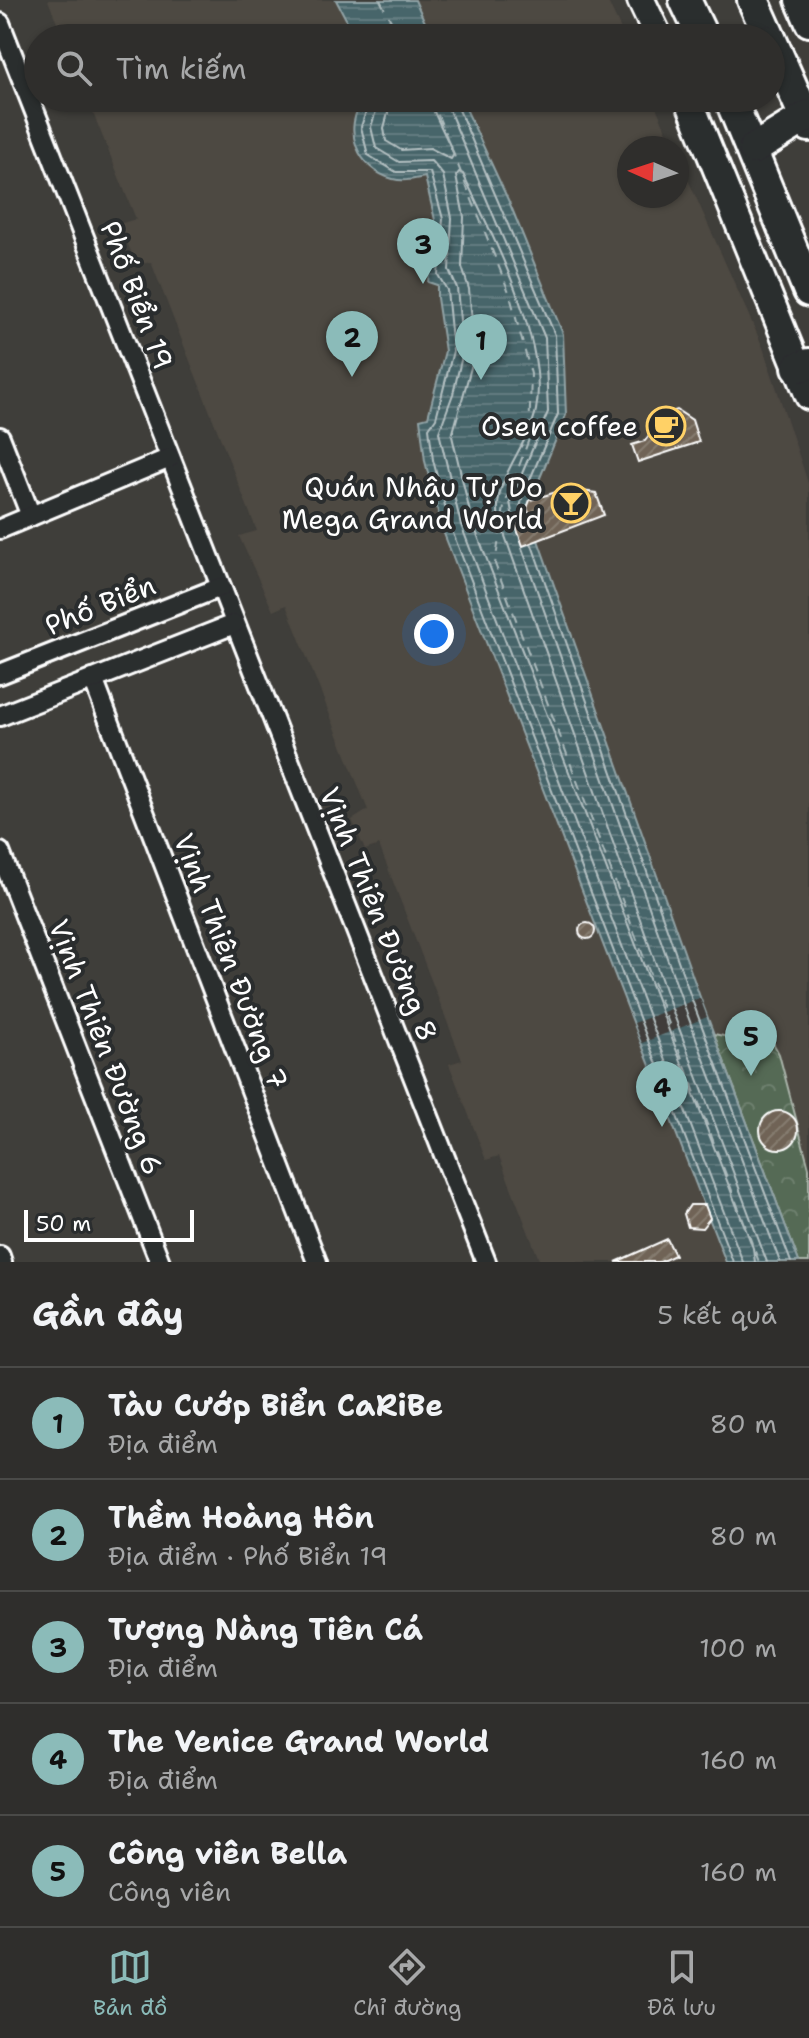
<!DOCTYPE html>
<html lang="vi">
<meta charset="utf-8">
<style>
body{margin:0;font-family:"Shantell Sans",sans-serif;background:#3b3a38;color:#f1f3f6}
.compass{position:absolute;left:617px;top:136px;width:72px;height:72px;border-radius:50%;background:#2f2e2c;box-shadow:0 2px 6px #0004;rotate:273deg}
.scale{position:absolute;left:24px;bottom:20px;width:170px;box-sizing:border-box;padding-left:8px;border:4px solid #fff;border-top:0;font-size:22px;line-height:28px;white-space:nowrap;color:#fff;-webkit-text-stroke:6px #2a2d2e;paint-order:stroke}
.you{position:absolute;left:434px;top:634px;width:28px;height:28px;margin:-20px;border:6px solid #fff;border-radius:50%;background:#1a73e8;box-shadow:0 0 0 12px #1a73e833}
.badge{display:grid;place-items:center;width:52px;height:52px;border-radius:50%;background:#8bbbb9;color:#111;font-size:26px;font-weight:700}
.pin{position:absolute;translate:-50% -66px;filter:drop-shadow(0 2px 4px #0008)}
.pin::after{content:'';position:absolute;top:42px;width:28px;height:24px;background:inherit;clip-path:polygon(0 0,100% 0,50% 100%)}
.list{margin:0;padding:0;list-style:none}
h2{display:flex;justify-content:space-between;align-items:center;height:104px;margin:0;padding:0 32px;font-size:34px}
h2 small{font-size:26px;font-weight:400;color:#a7a8a9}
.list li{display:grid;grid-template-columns:52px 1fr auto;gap:24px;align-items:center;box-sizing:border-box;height:112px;padding:0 32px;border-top:2px solid #4a4a48}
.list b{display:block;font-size:30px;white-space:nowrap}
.list p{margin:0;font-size:26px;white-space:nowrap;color:#a7a8a9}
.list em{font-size:26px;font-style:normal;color:#a7a8a9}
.icon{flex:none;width:44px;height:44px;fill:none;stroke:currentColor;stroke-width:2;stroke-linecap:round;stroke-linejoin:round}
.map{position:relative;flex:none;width:809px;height:1262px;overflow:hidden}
.search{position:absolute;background:#2f2e2c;box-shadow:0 2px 6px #0004;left:24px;right:24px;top:24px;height:88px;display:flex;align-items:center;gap:20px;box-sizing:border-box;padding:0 28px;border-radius:44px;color:#a7a8a9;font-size:30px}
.sheet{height:664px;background:#2f2e2c}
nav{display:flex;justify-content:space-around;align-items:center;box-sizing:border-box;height:112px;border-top:2px solid #4a4a48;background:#2f2e2c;font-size:22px;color:#a7a8a9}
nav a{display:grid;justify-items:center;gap:4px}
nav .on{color:#8bbbb9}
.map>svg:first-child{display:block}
</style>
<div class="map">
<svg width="809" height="1262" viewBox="0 0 809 1262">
<defs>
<pattern id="park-crowns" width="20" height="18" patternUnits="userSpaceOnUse" patternTransform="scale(2)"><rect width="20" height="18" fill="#546a55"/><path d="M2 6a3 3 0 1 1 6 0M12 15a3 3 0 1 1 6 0" fill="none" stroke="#6e806e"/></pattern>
<pattern id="water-rules" width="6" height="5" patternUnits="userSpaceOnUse" patternTransform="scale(2)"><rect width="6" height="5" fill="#47656a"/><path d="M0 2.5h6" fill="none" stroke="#637c80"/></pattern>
<pattern id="building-hatch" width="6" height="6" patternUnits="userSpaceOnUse" patternTransform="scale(2)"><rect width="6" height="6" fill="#706456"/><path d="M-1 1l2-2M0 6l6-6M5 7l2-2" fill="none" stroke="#857b6f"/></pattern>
</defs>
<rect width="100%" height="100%" fill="#3f3e3a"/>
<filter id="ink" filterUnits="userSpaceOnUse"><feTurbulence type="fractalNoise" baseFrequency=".0125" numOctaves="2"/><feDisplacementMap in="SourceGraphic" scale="16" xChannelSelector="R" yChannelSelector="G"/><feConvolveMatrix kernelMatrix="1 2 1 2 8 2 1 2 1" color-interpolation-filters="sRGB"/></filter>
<g filter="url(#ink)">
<g fill="#4e4942">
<path d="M48,0H607L625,38H63Z"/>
<path d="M87,98H652L674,148H629V196H677V155L762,345L809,486V1262H540L499,1156L486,1160L463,1100L449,1064L462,1060L379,845L365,850L352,820L368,810L286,605L273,611L239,536L257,531L151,262L137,265L119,224L136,219Z"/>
</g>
<path fill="url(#park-crowns)" stroke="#aab4aa" stroke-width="2" d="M714,1034L752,1042L770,1037L779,1054L809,1168V1262H799Z"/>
<g fill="url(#water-rules)" stroke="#91a3a6" stroke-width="2">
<path d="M336,0H415L432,38H356Z"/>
<path d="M365,98H461L510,204L563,334L566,415L527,509L700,997L799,1262H726L443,531L425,461L420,419L428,417L445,351L437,298V285L428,282L435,220L425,177C414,179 404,182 393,179C358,170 340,128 365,98Z"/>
</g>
<path fill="#3f3e3a" d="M700,998L707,1017L642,1043L634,1023Z"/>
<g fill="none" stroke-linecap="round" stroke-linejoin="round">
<g stroke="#b5c1c3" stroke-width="2">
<path d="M370,98L361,127L368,155L396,172H430L443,219L438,275L447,290L453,351L436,418L429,428L433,460L451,528L733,1262"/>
<path d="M380,98L371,127L376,148L399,162L431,161L443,175L452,218L449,270L457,288L463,352L453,394L439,432L461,525L743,1262"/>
<path d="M392,98L384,128L386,141L401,150L430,148L451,159L454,154L434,112L432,98"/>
<path d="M444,98L545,338L548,412L510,502L514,523"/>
<path d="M454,98L555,335L558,414L522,498L520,509L523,519"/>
<path d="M532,545L692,1000L791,1262"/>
<path d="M522,548L683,1003L780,1262"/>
<path d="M755,1262L753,1248L472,521L452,436L475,353L469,289L462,267L464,217L456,176L459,172L463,174C492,234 549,343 536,410C529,445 491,481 499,519L671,1007L767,1262"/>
</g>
<g stroke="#acbabc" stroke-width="2" stroke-dasharray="10 8" stroke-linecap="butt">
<path d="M380,0L400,38"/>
<path d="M431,98L509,292L531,374L529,439L504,507L495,564L759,1262"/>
</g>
</g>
<g fill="url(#building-hatch)" stroke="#fff" stroke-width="2">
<path d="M677,410L692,420L699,442L638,462L632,445L645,441L651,432L647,420Z"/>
<path d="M566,489L596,493L604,515L523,546L515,524L531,518L527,508L530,500Z"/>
<circle cx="587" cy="931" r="8"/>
<circle cx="779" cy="1130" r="19"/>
<path d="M690,1205H705L710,1218L702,1228L688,1227L684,1214Z"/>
<path d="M667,1239L675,1255L660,1262H616Z"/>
</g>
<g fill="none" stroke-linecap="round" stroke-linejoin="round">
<g stroke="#fff" stroke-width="24">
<g id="minor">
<path d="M0,23L486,1262"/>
<path d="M0,437L31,516"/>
<path d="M0,529L170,458"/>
<path d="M0,674L221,587"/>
<path d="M93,679L317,1262"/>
<path d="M0,716L234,624"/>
<path d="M0,852L160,1262"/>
<path d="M0,1256L2,1262"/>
</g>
</g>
<g stroke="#fff" stroke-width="32">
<g id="secondary">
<path d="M641,0L659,38"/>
<path d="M799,0L809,23"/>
<path d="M688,98L809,396"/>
</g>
</g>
<g stroke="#fff" stroke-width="36">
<g id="primary">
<path d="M685,0L703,38"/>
<path d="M753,0L770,38"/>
<path d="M771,40L809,126"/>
<path d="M730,98L809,291"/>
<path d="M754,149L809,115"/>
<path d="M798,367L809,364"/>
</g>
</g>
<use href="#minor" stroke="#2a2d2e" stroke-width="18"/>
<use href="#secondary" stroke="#2a2d2e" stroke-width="26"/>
<use href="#primary" stroke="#2a2d2e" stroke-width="30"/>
</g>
</g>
<defs>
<g id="cafe-ring" transform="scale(2)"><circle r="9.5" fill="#2a2d2e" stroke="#ffd166" stroke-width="1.5"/><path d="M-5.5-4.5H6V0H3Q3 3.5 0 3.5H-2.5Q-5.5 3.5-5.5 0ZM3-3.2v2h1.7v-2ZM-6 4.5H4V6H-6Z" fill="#ffd166"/></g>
<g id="bar-ring" transform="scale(2)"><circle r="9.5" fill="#2a2d2e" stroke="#ffd166" stroke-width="1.5"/><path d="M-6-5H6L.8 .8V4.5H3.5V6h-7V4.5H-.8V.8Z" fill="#ffd166"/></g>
</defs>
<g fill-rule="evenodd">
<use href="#cafe-ring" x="666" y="426"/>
<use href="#bar-ring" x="571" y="503"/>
</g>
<g text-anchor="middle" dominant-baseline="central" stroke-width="8" stroke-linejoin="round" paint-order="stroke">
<g font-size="28" fill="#fff" stroke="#2a2d2e">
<text transform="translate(137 295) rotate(69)">Phố Biển 19</text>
<text transform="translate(100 605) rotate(-22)">Phố Biển</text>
<text transform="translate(379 914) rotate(68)">Vịnh Thiên Đường 8</text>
<text transform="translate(231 961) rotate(69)">Vịnh Thiên Đường 7</text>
<text transform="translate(106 1047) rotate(69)">Vịnh Thiên Đường 6</text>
</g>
<g font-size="28" fill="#fff" stroke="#2a2d2e" text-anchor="end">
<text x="638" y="426">Osen coffee</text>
<text x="543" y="487">Quán Nhậu Tự Do<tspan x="543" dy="32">Mega Grand World</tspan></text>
</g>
</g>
</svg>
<svg class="compass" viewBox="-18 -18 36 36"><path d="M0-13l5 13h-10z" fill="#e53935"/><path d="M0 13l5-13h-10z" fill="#a7a8a9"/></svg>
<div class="scale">50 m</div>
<div class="you"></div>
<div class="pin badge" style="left:481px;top:380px">1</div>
<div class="pin badge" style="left:352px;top:377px">2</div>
<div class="pin badge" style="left:423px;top:284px">3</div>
<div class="pin badge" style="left:662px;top:1127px">4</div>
<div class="pin badge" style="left:751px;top:1076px">5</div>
<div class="search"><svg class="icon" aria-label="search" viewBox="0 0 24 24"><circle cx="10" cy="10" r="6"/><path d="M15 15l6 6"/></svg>Tìm kiếm</div>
</div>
<section class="sheet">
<h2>Gần đây<small>5 kết quả</small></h2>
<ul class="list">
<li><span class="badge">1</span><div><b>Tàu Cướp Biển CaRiBe</b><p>Địa điểm</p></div><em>80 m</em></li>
<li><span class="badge">2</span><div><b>Thềm Hoàng Hôn</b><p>Địa điểm · Phố Biển 19</p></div><em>80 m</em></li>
<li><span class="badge">3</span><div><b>Tượng Nàng Tiên Cá</b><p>Địa điểm</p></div><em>100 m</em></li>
<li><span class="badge">4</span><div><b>The Venice Grand World</b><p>Địa điểm</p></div><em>160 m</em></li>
<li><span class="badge">5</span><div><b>Công viên Bella</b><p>Công viên</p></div><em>160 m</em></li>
</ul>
</section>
<nav>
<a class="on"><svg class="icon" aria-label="map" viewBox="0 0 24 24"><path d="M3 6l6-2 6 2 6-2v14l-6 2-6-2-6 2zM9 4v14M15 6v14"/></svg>Bản đồ</a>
<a><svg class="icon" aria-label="directions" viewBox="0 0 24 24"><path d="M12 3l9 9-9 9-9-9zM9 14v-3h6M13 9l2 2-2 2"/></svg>Chỉ đường</a>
<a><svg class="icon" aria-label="saved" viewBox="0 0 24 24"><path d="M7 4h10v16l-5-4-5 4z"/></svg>Đã lưu</a>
</nav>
